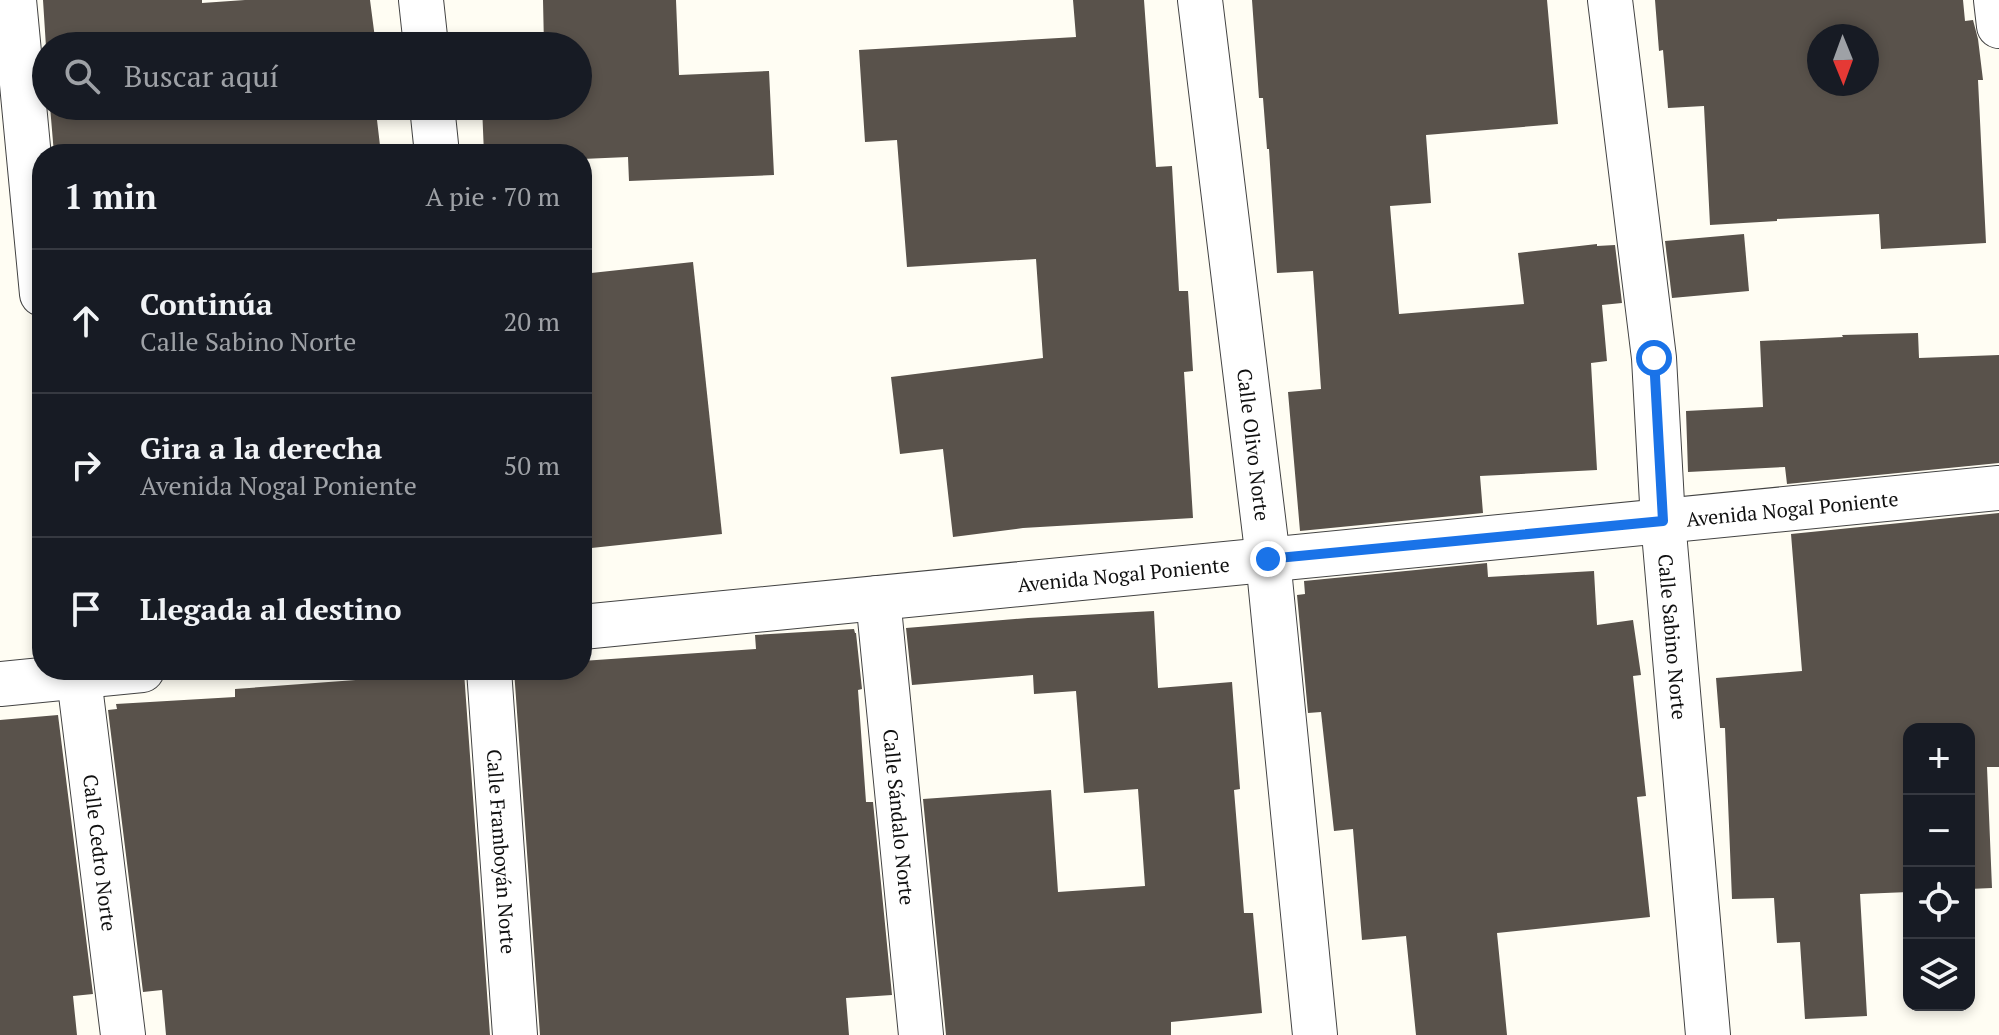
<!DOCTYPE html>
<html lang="es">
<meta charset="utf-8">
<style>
body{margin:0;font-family:"PT Serif",serif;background:#242831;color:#f1f3f6}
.controls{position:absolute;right:24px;bottom:24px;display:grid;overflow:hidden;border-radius:16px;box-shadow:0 4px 12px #0003}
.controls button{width:72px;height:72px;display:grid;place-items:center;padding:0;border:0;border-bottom:2px solid #363941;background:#171b24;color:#f1f3f6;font:40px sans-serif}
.compass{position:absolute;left:1807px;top:24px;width:72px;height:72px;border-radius:50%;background:#171b24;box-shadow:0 4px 12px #0003;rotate:179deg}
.stop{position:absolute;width:24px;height:24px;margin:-18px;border:6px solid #1a73e8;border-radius:50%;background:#fff}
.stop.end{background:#1a73e8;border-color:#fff;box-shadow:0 2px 8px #0008}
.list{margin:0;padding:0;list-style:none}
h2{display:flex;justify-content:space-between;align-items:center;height:104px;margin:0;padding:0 32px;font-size:34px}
h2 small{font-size:26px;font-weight:400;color:#9ea1a6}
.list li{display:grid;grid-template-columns:52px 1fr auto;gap:24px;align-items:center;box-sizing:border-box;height:144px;padding:0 32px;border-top:2px solid #363941}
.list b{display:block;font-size:30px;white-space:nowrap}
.list p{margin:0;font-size:26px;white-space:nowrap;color:#9ea1a6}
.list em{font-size:26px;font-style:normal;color:#9ea1a6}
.icon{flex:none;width:44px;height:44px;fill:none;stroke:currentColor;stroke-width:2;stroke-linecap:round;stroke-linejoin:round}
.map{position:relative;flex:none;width:1999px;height:1035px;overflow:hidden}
.search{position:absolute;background:#171b24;box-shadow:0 4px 12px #0003;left:32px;top:32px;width:560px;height:88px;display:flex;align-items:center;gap:20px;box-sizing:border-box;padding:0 28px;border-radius:44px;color:#9ea1a6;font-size:30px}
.panel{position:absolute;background:#171b24;box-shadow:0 4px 12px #0003;left:32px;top:144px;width:560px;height:536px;border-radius:32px}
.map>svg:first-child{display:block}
</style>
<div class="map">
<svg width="1999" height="1035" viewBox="0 0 1999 1035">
<rect width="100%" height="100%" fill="#fffdf3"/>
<g fill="#59524b" fill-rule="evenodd">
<path d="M43,0H202V3L245,0H370L376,46L46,47Z"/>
<path d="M543,0H676L679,75L769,71L774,175L629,181L628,157L582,159V154H484L482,106H578V46H544Z"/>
<path d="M1073,0H1144L1156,167L1172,166L1179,291H1188L1193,371L1184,372L1193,518L1023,528L953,537L943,449L900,454L891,377L1043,358L1036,259L907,267L897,140L865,142L859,50L1076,37Z"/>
<path d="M1252,0H1547L1558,124L1426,135L1431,203L1390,206L1399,314L1524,304L1518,253L1597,244V246L1615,245L1622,303L1602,305L1607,361L1591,363L1597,470L1480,476L1483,513L1300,531L1288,392L1321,389L1313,271L1277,273L1269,149H1267L1263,98H1259Z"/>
<path d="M1655,0H1963L1965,21L1973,20L1978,39L1983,80H1978L1986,243L1881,249L1879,214L1777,219V221L1710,225L1704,106L1668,108L1663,50L1659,51ZM1819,36H1867V84H1819Z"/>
<path d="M50,106H383L384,120H377L381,154H54Z"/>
<path d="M1744,234L1749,291L1672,298L1665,241Z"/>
<path d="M693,262L722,534L582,549V274Z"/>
<path d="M1918,333L1919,358L1999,355V463L1787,484L1785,467L1688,472L1686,411L1763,407L1760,341L1843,337L1842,335Z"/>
<path d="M1999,513V767H1987L1992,888L1969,889V729H1909V892L1860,894L1867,1016L1805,1019L1800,942L1777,943L1774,898L1732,899L1725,728H1720L1716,678L1802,671L1791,534Z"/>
<path d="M1487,563L1488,577L1594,571L1597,625L1633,620L1641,675L1633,676L1646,796L1637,797L1650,917L1497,933L1507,1035H1416L1406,936L1362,940L1353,829L1334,831L1321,712L1308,713L1297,595L1305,594L1304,581Z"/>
<path d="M1154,611L1158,688L1232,682L1240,789L1234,790L1244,913H1253L1262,1013L1171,1022V1035H946L923,799L1051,790L1058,892L1145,886L1138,789L1084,793L1076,691L1034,694L1033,675L912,685L906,628L1028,618Z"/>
<path d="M854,629L855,633H856L862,689L858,690L866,802H873L892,995L846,998L849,1035H540L514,670H582V661L756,649L755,635Z"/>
<path d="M464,672L490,1035H166L162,990L143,992L108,710L117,709L116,704L235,697V689Z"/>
<path d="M58,715L93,994L73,996L77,1035H0V720Z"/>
</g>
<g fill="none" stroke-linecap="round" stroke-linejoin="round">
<g stroke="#434343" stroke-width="46">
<g id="minor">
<path d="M14,0L42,294"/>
<path d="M421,0L426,46"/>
<path id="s1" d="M1200,0L1268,559L1315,1035"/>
<path id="s2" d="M1610,0L1654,358L1663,521L1708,1035"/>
<path d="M1996,0L1999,26"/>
<path d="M432,106L437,154"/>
<path id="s3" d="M878,598L921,1035"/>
<path id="s4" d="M78,670L123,1035"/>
<path id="s5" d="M489,670L515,1035"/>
</g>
</g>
<g stroke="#434343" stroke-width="46">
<g id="tertiary">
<path id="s6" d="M582,627L1999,488"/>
<path d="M0,684L142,670"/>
</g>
</g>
<use href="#minor" stroke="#fff" stroke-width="44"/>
<use href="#tertiary" stroke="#fff" stroke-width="44"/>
</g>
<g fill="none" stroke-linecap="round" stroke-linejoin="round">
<path stroke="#1a73e8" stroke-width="10" d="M1268,559L1663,521L1654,358"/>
</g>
<g text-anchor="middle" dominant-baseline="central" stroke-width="8" stroke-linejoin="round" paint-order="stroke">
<g font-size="20" fill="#101010" stroke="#fff">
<text stroke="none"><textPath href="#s1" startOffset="448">Calle Olivo Norte</textPath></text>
<text stroke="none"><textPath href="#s6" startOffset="1216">Avenida Nogal Poniente</textPath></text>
<text stroke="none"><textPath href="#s6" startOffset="544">Avenida Nogal Poniente</textPath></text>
<text stroke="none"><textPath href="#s2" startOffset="640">Calle Sabino Norte</textPath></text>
<text stroke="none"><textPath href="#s3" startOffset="220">Calle Sándalo Norte</textPath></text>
<text stroke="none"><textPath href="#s5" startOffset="182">Calle Framboyán Norte</textPath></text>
<text stroke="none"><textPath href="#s4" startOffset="184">Calle Cedro Norte</textPath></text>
</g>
</g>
</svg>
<div class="controls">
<button>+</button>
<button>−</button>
<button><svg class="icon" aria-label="locate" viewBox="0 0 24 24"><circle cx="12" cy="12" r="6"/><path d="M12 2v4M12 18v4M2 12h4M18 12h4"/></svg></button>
<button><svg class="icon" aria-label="layers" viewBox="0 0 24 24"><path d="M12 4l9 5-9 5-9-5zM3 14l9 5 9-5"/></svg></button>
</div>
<svg class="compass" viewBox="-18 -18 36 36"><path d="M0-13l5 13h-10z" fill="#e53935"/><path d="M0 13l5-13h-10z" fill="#9ea1a6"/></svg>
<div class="stop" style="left:1654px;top:358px"></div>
<div class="stop end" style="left:1268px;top:559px"></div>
<div class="search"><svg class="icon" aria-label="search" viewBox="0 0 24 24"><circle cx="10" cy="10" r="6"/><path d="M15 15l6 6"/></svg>Buscar aquí</div>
<section class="panel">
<h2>1 min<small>A pie · 70 m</small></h2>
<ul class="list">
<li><svg class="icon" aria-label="ahead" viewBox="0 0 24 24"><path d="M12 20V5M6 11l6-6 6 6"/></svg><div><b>Continúa</b><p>Calle Sabino Norte</p></div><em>20 m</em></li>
<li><svg class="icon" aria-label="right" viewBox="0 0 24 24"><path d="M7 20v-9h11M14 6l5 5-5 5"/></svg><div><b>Gira a la derecha</b><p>Avenida Nogal Poniente</p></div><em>50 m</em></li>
<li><svg class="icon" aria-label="arrive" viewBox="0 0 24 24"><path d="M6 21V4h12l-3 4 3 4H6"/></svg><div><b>Llegada al destino</b></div></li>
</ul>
</section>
</div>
